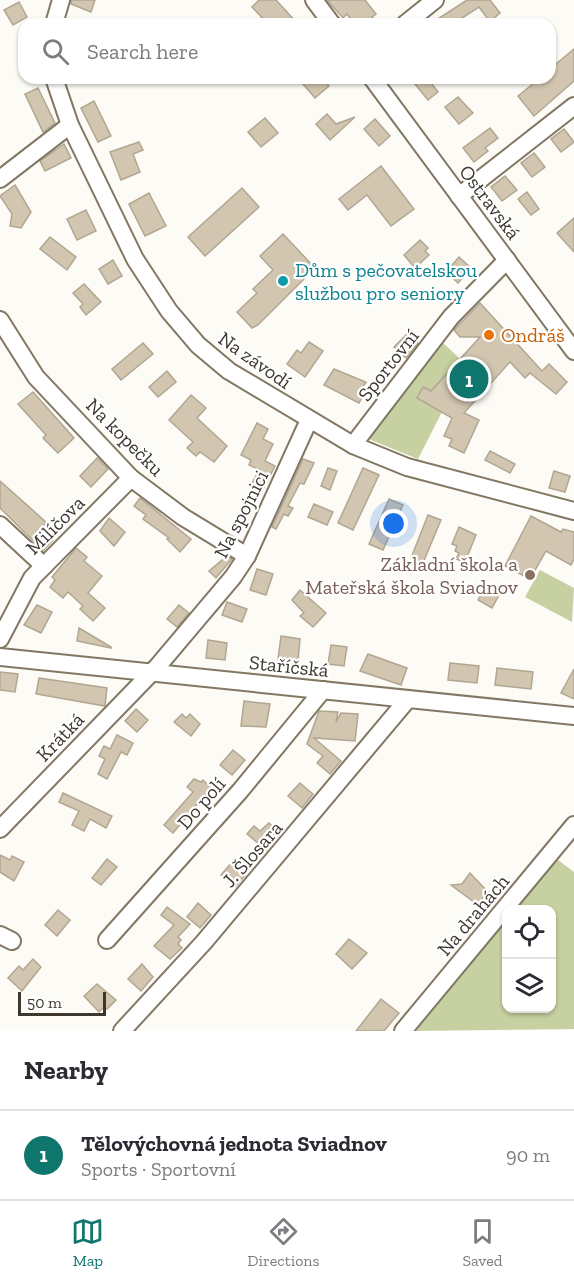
<!DOCTYPE html>
<meta charset="utf-8">
<style>
body{margin:0;font-family:"Zilla Slab",serif;background:#f7f7f7;color:#2b2b33}
.controls{position:absolute;right:18px;bottom:18px;display:grid;overflow:hidden;border-radius:12px;box-shadow:0 2px 4px #0004}
.controls button{width:54px;height:54px;display:grid;place-items:center;padding:0;border:0;border-bottom:2px solid #e1e1e2;background:#fff;color:#2b2b33;font:30px sans-serif}
.scale{position:absolute;left:18px;bottom:15px;width:88px;box-sizing:border-box;padding-left:6px;border:3px solid #3c372f;border-top:0;font-size:16px;line-height:21px;white-space:nowrap;color:#3c372f;-webkit-text-stroke:4px #fff;paint-order:stroke}
.you{position:absolute;left:394px;top:524px;width:21px;height:21px;margin:-15px;border:4px solid #fff;border-radius:50%;background:#1a73e8;box-shadow:0 0 0 9px #1a73e833}
.badge{display:grid;place-items:center;width:39px;height:39px;border-radius:50%;background:#0f766e;color:#fff;font-size:20px;font-weight:700}
.pin{position:absolute;translate:-50% -50%;border:3px solid #fff;box-shadow:0 2px 6px #0006}
.list{margin:0;padding:0;list-style:none}
h2{display:flex;justify-content:space-between;align-items:center;height:78px;margin:0;padding:0 24px;font-size:26px}
h2 small{font-size:20px;font-weight:400;color:#7c7c81}
.list li{display:grid;grid-template-columns:39px 1fr auto;gap:18px;align-items:center;box-sizing:border-box;height:90px;padding:0 24px;border-top:2px solid #e1e1e2}
.list b{display:block;font-size:22px;white-space:nowrap}
.list p{margin:0;font-size:20px;white-space:nowrap;color:#7c7c81}
.list em{font-size:20px;font-style:normal;color:#7c7c81}
.icon{flex:none;width:33px;height:33px;fill:none;stroke:currentColor;stroke-width:2;stroke-linecap:round;stroke-linejoin:round}
.map{position:relative;flex:none;width:574px;height:1031px;overflow:hidden}
.search{position:absolute;background:#fff;box-shadow:0 2px 4px #0004;left:18px;right:18px;top:18px;height:66px;display:flex;align-items:center;gap:15px;box-sizing:border-box;padding:0 21px;border-radius:18px;color:#7c7c81;font-size:22px}
.sheet{height:168px;background:#fff}
nav{display:flex;justify-content:space-around;align-items:center;box-sizing:border-box;height:84px;border-top:2px solid #e1e1e2;background:#fff;font-size:16px;color:#7c7c81}
nav a{display:grid;justify-items:center;gap:3px}
nav .on{color:#0f766e}
.map>svg:first-child{display:block}
</style>
<div class="map">
<svg width="574" height="1031" viewBox="0 0 574 1031">
<rect width="100%" height="100%" fill="#fdfbf6"/>
<g fill="#c6d0a0">
<path d="M438,338L460,359L449,398L418,459L371,440L367,434Z"/>
<path d="M540,570L574,588L572,622L525,597Z"/>
<path d="M554,857L574,872V1029L413,1031L506,915V1008H552V910L511,909Z"/>
</g>
<g fill="#d2c6b0" stroke="#b1a691" stroke-width="1.5">
<path d="M71,0H95L91,12L71,4Z"/>
<path d="M259,0H276L298,24H268L252,7Z"/>
<path d="M327,0H365L376,14L372,17L378,24H354L347,14L343,18Z"/>
<path d="M467,0H490L500,13L490,22L479,7L453,24H430Z"/>
<path d="M19,2L27,17L13,25L4,10Z"/>
<path d="M574,49V81L534,116L518,96L540,78H550V69Z"/>
<path d="M310,78H322L329,86L315,98L303,84Z"/>
<path d="M410,78H438L431,83L438,92L428,100Z"/>
<path d="M38,88L55,123L43,132L25,94Z"/>
<path d="M458,97L473,113L459,124L445,107Z"/>
<path d="M94,101L111,136L98,142L81,108Z"/>
<path d="M327,114L336,124L355,117L330,140L316,124Z"/>
<path d="M265,118L278,133L261,147L248,132Z"/>
<path d="M375,119L390,136L379,146L364,129Z"/>
<path d="M490,128L498,138L485,148L488,151L474,162L463,148Z"/>
<path d="M564,129L574,142L561,152L551,139Z"/>
<path d="M139,142L143,150L133,154L140,172L121,180L110,152Z"/>
<path d="M64,144L71,158L45,171L40,161Z"/>
<path d="M534,153L545,167L532,177L521,163Z"/>
<path d="M381,166L414,209L391,226L367,195L348,210L339,199Z"/>
<path d="M505,176L517,190L502,201L491,187Z"/>
<path d="M15,185L31,212L21,228L10,226L12,214L0,196Z"/>
<path d="M242,188L259,207L205,256L188,237Z"/>
<path d="M527,192L539,209L531,215L518,199Z"/>
<path d="M149,193L166,226L145,236L129,204Z"/>
<path d="M86,210L96,231L77,240L67,219Z"/>
<path d="M574,218V252L557,233Z"/>
<path d="M283,234L315,268L258,325L252,328L237,312L257,293L253,289L273,270L260,256Z"/>
<path d="M50,237L76,257L67,270L40,249Z"/>
<path d="M420,240L428,248L425,251L429,255L415,268L404,255Z"/>
<path d="M459,257L471,268L458,283L446,272Z"/>
<path d="M113,260L122,276L108,284L99,269Z"/>
<path d="M84,284L101,302L86,315L80,307L83,304L73,293Z"/>
<path d="M480,303L542,371L549,364L567,382L556,394L530,373L525,378L510,362L464,413L479,420L464,453L449,446L452,439L444,436L452,418L417,398L423,387L431,391L480,337H460L454,330Z"/>
<path d="M407,334L418,343L406,358L394,347Z"/>
<path d="M309,342L323,351L305,377L287,364L297,350L301,353Z"/>
<path d="M143,343L153,354L121,380L112,369Z"/>
<path d="M334,369L366,382L363,387L366,389L359,403L324,385Z"/>
<path d="M167,371L176,382L158,397L149,387Z"/>
<path d="M33,392L74,438L58,453L43,438L46,435L18,404Z"/>
<path d="M191,395L206,408L197,418L227,446L214,462L200,452L196,456L187,448L193,442L169,420Z"/>
<path d="M257,423L268,429L263,439L273,444L265,461L275,466L261,493L250,487L259,470L249,465L251,460L241,455Z"/>
<path d="M490,451L515,464L510,473L485,460Z"/>
<path d="M97,458L108,469L91,487L80,476Z"/>
<path d="M303,459L314,463L304,484L300,483L288,506L293,508L288,516L284,514L276,529L272,527Z"/>
<path d="M328,468L337,471L330,490L321,486Z"/>
<path d="M363,468L379,475L353,530L338,523Z"/>
<path d="M554,471L570,476L565,492L549,488Z"/>
<path d="M0,481L46,522L41,529L53,540L43,551L0,508Z"/>
<path d="M140,498L191,539L180,552L167,539L169,538L143,519L146,515L134,506Z"/>
<path d="M389,499L403,505L383,550L369,544Z"/>
<path d="M314,504L333,512L327,525L308,517Z"/>
<path d="M428,515L441,520L423,563L411,558Z"/>
<path d="M531,516L561,532L563,529L574,532V559L571,565L546,551L530,579L505,566Z"/>
<path d="M109,518L125,532L114,546L100,531Z"/>
<path d="M459,527L476,535L465,562L456,559L459,553L455,551L457,546L452,544Z"/>
<path d="M76,548L87,557L84,561L102,576L88,593L105,608L93,621L80,609L83,606L68,592L63,598L50,587L55,580L52,577Z"/>
<path d="M227,556L232,559L216,578L209,571Z"/>
<path d="M257,569L273,574L266,595L250,590Z"/>
<path d="M486,585L500,593L492,608L478,600Z"/>
<path d="M300,590L326,613L313,627L300,616L304,613L292,600Z"/>
<path d="M227,602L247,609L242,622L222,615Z"/>
<path d="M37,605L52,612L41,633L24,625Z"/>
<path d="M179,605L189,613L177,627L167,619Z"/>
<path d="M79,628L111,647V648L77,641Z"/>
<path d="M281,636L300,639L298,661L278,659Z"/>
<path d="M208,640L227,643L225,660L206,658Z"/>
<path d="M331,645L347,647L344,666L328,664Z"/>
<path d="M368,654L407,668L401,685L360,671Z"/>
<path d="M450,663L479,666L477,683L448,680Z"/>
<path d="M497,668L533,672L531,689L495,685Z"/>
<path d="M574,669V699L561,693Z"/>
<path d="M0,672L18,674L15,692L0,690Z"/>
<path d="M39,678L107,688L105,706L36,694Z"/>
<path d="M244,701L270,704L266,727L241,726Z"/>
<path d="M136,709L148,720L137,732L125,721Z"/>
<path d="M319,711L338,712L336,722L341,713L358,714L355,741L314,738L341,761L330,774L317,763L323,756L307,744Z"/>
<path d="M182,714L186,718L190,714L200,724L191,736L174,722Z"/>
<path d="M117,735L133,743L127,755L121,752L107,779L98,774L105,759L99,756L104,746L110,749Z"/>
<path d="M233,750L245,760L232,775L220,765Z"/>
<path d="M194,779L201,782L203,780L211,788L173,833L164,825L193,792L187,787Z"/>
<path d="M300,783L313,794L302,808L288,796Z"/>
<path d="M63,793L112,816L106,828L90,819L84,831L72,825L79,811L59,802Z"/>
<path d="M269,823L276,829L273,833L277,837L266,850L247,834L254,826L260,831Z"/>
<path d="M0,855L10,860L12,856L24,862L14,881L0,872Z"/>
<path d="M107,859L117,867L101,885L92,878Z"/>
<path d="M233,861L247,873L235,887L221,875Z"/>
<path d="M470,873L488,892L478,905L451,885L462,884Z"/>
<path d="M198,903L211,915L200,928L187,917Z"/>
<path d="M167,907L190,924L178,937L181,940L178,944L182,948L170,959L154,946L174,925L161,915Z"/>
<path d="M58,910L70,920L57,936L45,925Z"/>
<path d="M349,939L367,953L352,969L336,954Z"/>
<path d="M33,959L41,967L22,991L8,978L19,966L23,970Z"/>
<path d="M142,964L153,977L141,991L128,979Z"/>
<path d="M97,984L116,1000L107,1009L104,1007L99,1012L84,996Z"/>
<path d="M381,999L399,1013L384,1031H356Z"/>
</g>
<g fill="none" stroke-linecap="round" stroke-linejoin="round">
<g stroke="#827763" stroke-width="20">
<g id="minor">
<path d="M314,0L332,24"/>
<path d="M54,24L61,0"/>
<path d="M405,24L435,0"/>
<path d="M54,78L70,125L135,259L169,311L198,345L229,371L353,445L407,467L574,511"/>
<path d="M372,78L574,351"/>
<path d="M0,179L70,125"/>
<path d="M459,196L574,106"/>
<path d="M0,320L36,377L131,478L183,517L247,556"/>
<path d="M353,445L451,317L507,260"/>
<path d="M0,525L44,566"/>
<path d="M0,639L32,578L131,478"/>
<path d="M0,657L574,716"/>
<path d="M0,829L157,667L233,577L247,556L309,420"/>
<path d="M0,935L12,941"/>
<path d="M107,940L240,791L323,690"/>
<path d="M122,1031L204,942L408,699"/>
<path d="M403,1031L574,825"/>
</g>
</g>
<use href="#minor" stroke="#fff" stroke-width="16"/>
</g>
<circle fill="#0f9aa8" stroke="#fff" stroke-width="2" cx="283" cy="281" r="6"/>
<circle fill="#e8710a" stroke="#fff" stroke-width="2" cx="489" cy="335" r="6"/>
<circle fill="#8d6e63" stroke="#fff" stroke-width="2" cx="530" cy="575" r="6"/>
<g text-anchor="middle" dominant-baseline="central" stroke-width="4.5" stroke-linejoin="round" paint-order="stroke">
<g font-size="20" fill="#3c372f" stroke="#fff">
<text transform="translate(490 202) rotate(53)">Ostravská</text>
<text transform="translate(255 360) rotate(35)">Na závodí</text>
<text transform="translate(388 365) rotate(-52)">Sportovní</text>
<text transform="translate(125 437) rotate(45)">Na kopečku</text>
<text transform="translate(241 514) rotate(-63)">Na spojnici</text>
<text transform="translate(55 525) rotate(-45)">Milíčova</text>
<text transform="translate(289 666) rotate(6)">Staříčská</text>
<text transform="translate(60 737) rotate(-46)">Krátká</text>
<text transform="translate(201 803) rotate(-49)">Do polí</text>
<text transform="translate(252 854) rotate(-49)">J. Šlosara</text>
<text transform="translate(473 915) rotate(-50)">Na drahách</text>
</g>
<g font-size="20" fill="#0d838f" stroke="#fff" text-anchor="start">
<text x="295" y="270">Dům s pečovatelskou<tspan x="295" dy="23">službou pro seniory</tspan></text>
</g>
<g font-size="20" fill="#c56008" stroke="#fff" text-anchor="start">
<text x="501" y="335">Ondráš</text>
</g>
<g font-size="20" fill="#785e54" stroke="#fff" text-anchor="end">
<text x="518" y="564">Základní škola a<tspan x="518" dy="23">Mateřská škola Sviadnov</tspan></text>
</g>
</g>
</svg>
<div class="controls">
<button><svg class="icon" aria-label="locate" viewBox="0 0 24 24"><circle cx="12" cy="12" r="6"/><path d="M12 2v4M12 18v4M2 12h4M18 12h4"/></svg></button>
<button><svg class="icon" aria-label="layers" viewBox="0 0 24 24"><path d="M12 4l9 5-9 5-9-5zM3 14l9 5 9-5"/></svg></button>
</div>
<div class="scale">50 m</div>
<div class="you"></div>
<div class="pin badge" style="left:469px;top:379px">1</div>
<div class="search"><svg class="icon" aria-label="search" viewBox="0 0 24 24"><circle cx="10" cy="10" r="6"/><path d="M15 15l6 6"/></svg>Search here</div>
</div>
<section class="sheet">
<h2>Nearby<small></small></h2>
<ul class="list">
<li><span class="badge">1</span><div><b>Tělovýchovná jednota Sviadnov</b><p>Sports · Sportovní</p></div><em>90 m</em></li>
</ul>
</section>
<nav>
<a class="on"><svg class="icon" aria-label="map" viewBox="0 0 24 24"><path d="M3 6l6-2 6 2 6-2v14l-6 2-6-2-6 2zM9 4v14M15 6v14"/></svg>Map</a>
<a><svg class="icon" aria-label="directions" viewBox="0 0 24 24"><path d="M12 3l9 9-9 9-9-9zM9 14v-3h6M13 9l2 2-2 2"/></svg>Directions</a>
<a><svg class="icon" aria-label="saved" viewBox="0 0 24 24"><path d="M7 4h10v16l-5-4-5 4z"/></svg>Saved</a>
</nav>
